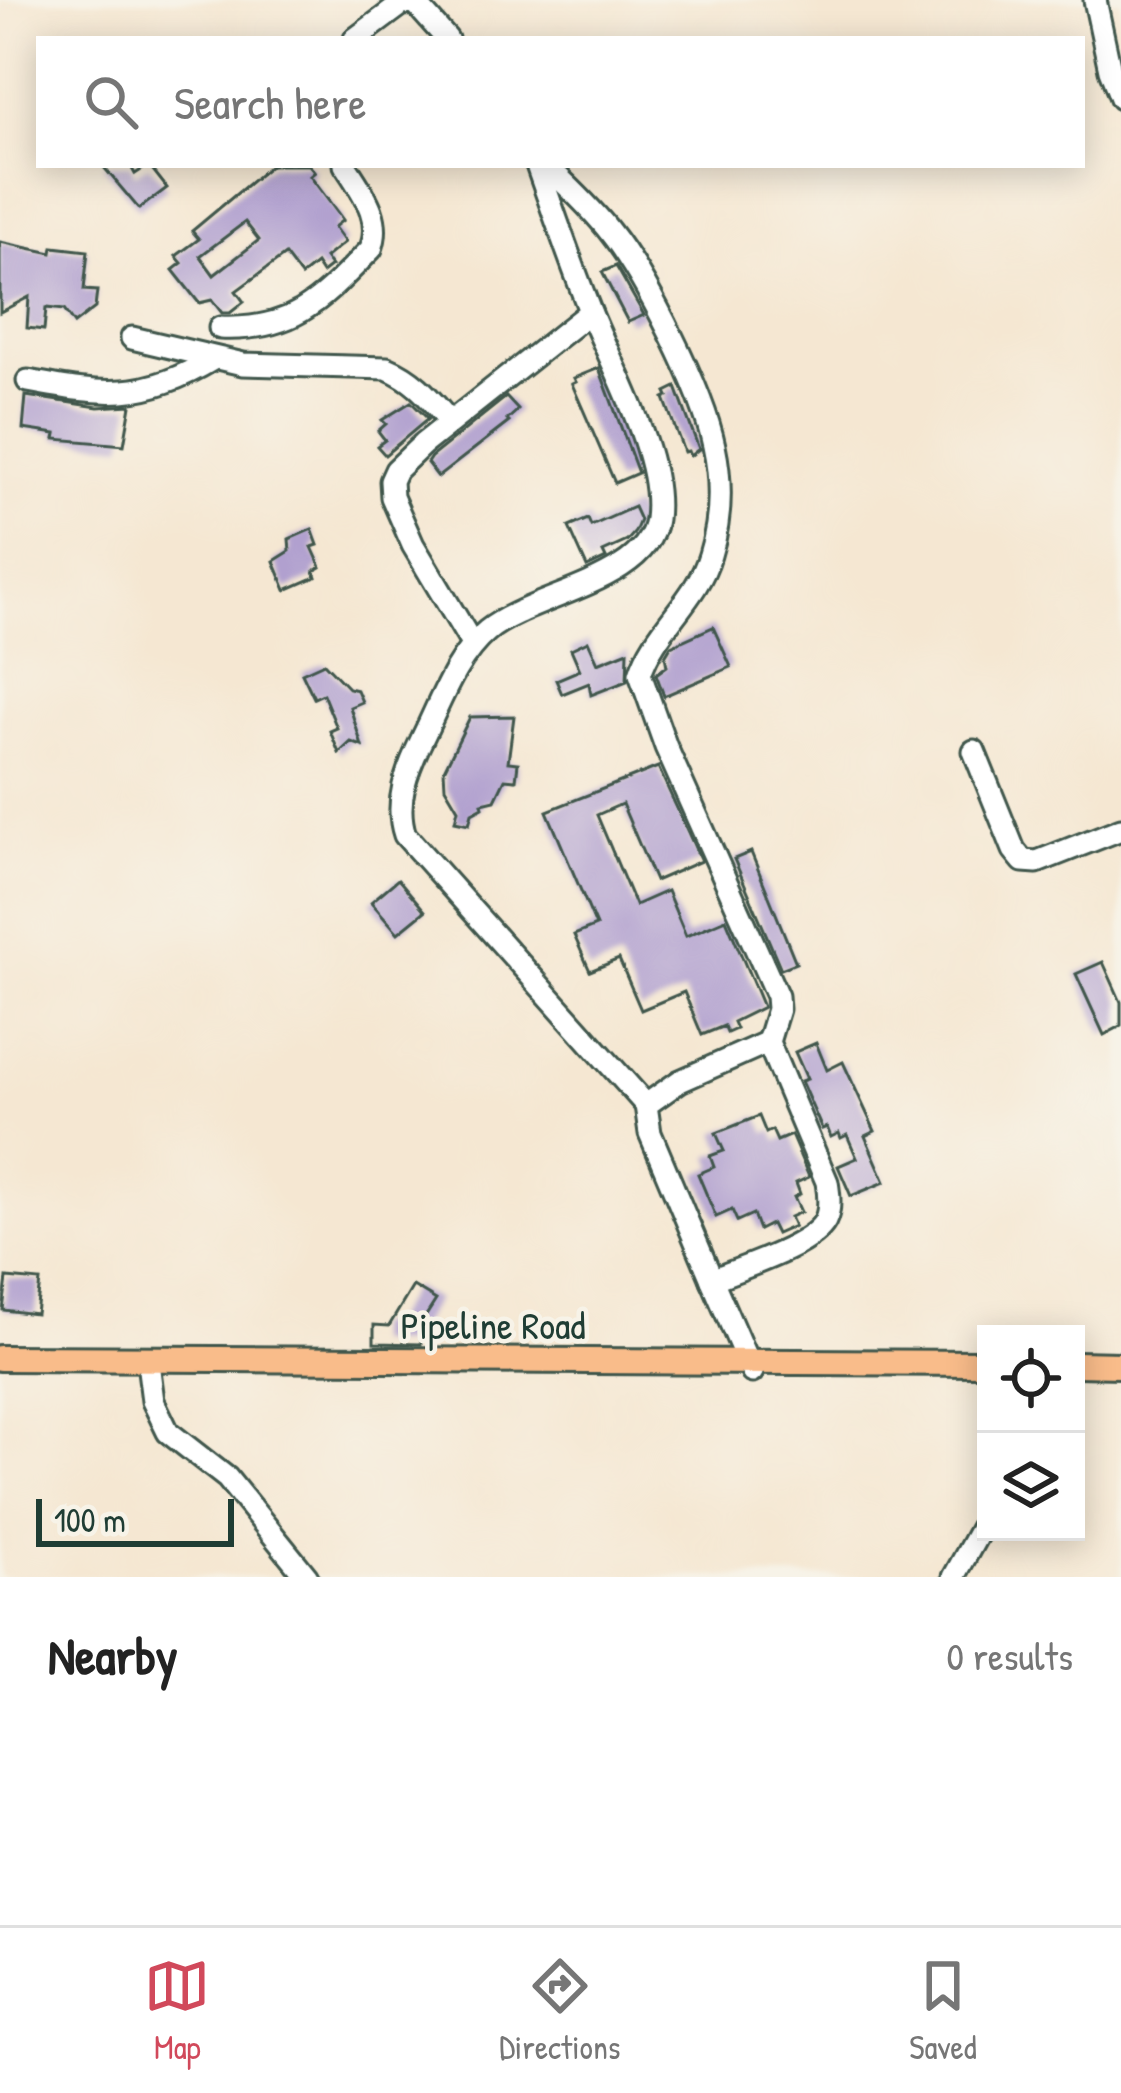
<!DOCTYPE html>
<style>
body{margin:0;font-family:"Patrick Hand",sans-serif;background:#f2f2f2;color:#222}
.controls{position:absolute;right:36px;bottom:36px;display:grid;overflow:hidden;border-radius:0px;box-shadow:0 6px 30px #0003}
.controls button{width:108px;height:108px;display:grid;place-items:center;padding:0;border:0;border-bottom:3px solid #e0e0e0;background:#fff;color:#222;font:60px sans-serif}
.scale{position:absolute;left:36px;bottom:30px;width:198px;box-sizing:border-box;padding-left:12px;border:6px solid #1f3d34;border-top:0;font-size:33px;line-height:42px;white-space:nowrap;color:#1f3d34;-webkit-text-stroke:9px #f7f3e8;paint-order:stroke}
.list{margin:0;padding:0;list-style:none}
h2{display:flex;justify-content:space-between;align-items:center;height:156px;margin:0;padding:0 48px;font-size:51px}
h2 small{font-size:39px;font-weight:400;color:#767676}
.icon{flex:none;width:66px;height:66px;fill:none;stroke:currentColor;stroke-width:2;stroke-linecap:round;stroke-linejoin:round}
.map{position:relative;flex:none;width:1121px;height:1577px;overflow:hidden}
.search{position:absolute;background:#fff;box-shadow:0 6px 30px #0003;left:36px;right:36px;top:36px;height:132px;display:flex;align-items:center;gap:30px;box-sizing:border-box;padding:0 42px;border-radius:0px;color:#767676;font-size:45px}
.sheet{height:348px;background:#fff}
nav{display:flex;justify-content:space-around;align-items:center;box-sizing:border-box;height:168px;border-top:3px solid #e0e0e0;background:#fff;font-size:33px;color:#767676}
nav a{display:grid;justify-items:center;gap:6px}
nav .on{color:#d1495b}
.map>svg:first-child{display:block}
</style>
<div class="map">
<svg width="1121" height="1577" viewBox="0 0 1121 1577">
<rect width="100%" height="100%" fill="#f7f3e8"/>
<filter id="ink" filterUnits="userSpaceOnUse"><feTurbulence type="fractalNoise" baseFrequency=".00833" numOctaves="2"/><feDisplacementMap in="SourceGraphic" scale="24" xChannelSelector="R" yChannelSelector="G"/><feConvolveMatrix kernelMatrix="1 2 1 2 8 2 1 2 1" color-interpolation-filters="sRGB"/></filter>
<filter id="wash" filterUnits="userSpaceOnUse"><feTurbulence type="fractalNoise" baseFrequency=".004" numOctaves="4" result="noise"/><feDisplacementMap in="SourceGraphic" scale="48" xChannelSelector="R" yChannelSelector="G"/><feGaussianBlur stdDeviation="2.7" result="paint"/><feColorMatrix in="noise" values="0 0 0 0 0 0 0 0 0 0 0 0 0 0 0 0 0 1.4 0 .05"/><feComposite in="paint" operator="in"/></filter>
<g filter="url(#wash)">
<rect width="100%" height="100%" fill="#f5e7d2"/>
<g id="blocks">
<g fill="#b1a0cf" fill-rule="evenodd">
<path d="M102,165H130L135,174L149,165L167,188L139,209Z"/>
<path d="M271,165H309L315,172L310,176L343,220L334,227L345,242L325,258L331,266L322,273L316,264L301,276L285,255L236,291L244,302L230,313H222L212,300L199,303L173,270L182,263L176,256L199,239L192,231ZM245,222L259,240L214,275L200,256Z"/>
<path d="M0,242L52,253L53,247L88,251L84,290L97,291L95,308L74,324L64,310L46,308L44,330L27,328L29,297L0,312Z"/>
<path d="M616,266L644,315L628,322L602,272Z"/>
<path d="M599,368L638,473L615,483L572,384L576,382L574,378Z"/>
<path d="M676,387L699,449L690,456L688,451L684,452L664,398L668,396L666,392Z"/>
<path d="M26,396L98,407L131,405L124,445L55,439L56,434L23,429Z"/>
<path d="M506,397L518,410L507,420L509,422L438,477L427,463L431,457Z"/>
<path d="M411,402L428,419L385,455L377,446L385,440L378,431L386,424L382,420Z"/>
<path d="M634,507L640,520L635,532L627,541L603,552L606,558L587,567L569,527L588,519L591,526Z"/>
<path d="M312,529L318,545L312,547L321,567L314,571L316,577L286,590L274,561L290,551L289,539Z"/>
<path d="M713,627L731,667L664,696L656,674L667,666L665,656L671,646Z"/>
<path d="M588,641L598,663L628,651L627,681L591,695L589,683L562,694L556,680L580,670L571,649Z"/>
<path d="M324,663L348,688L357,690L362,702L350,707L362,746L351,742L339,753L330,731L337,728L323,694L314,698L302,673Z"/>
<path d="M514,716L508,762L518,763L516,780L505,779L495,800L482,803L483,807L472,813L469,824L455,821L458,809L445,787L444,770L470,717Z"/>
<path d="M658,767L701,861L655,881L622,804L597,815L635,905L667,891L686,936L726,919L763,1007L733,1022L736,1029L727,1033L724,1026L702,1035L684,992L641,1010L619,959L590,971L574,935L596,926L547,811Z"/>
<path d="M751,852L796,963L781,969L734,859Z"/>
<path d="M398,879L425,911L398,933L371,902Z"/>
<path d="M1103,962L1121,1002V1026L1104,1035L1076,974Z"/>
<path d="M816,1043L827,1070L843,1062L875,1131L865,1136L885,1182L851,1196L838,1166L857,1158L847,1135L841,1138L839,1133L831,1137L827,1127L822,1129L801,1081L807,1079L795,1052Z"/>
<path d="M759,1116L766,1133L772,1130L777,1141L791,1135L809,1177L796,1183L800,1194L794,1197L801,1212L790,1217L794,1226L776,1234L771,1224L759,1230L753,1214L737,1221L732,1210L716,1217L698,1174L714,1167L710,1156L724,1151L716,1133Z"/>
<path d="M7,1278L40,1281L36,1314L3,1310Z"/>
<path d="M413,1286L436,1300L422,1322L421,1344L374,1343V1325L389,1326Z"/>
</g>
</g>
</g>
<g filter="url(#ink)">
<use href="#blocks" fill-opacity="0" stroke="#3f564c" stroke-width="3"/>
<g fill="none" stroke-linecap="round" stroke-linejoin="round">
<g stroke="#3f564c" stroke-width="27">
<g id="minor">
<path d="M1095,0L1110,70L1121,98"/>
<path d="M355,39L402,4L415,3L447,39"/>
<path d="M537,165C554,214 571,263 590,311C613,369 664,456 656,519C649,581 531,595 487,631C455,658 440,703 422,739C407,770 394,802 405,835L646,1105"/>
<path d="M546,165C568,187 591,207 610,232C645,276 703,391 714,446C722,483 721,520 710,555C697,600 654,629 640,674L666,747L777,996L778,1009L768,1042L827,1182C829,1194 831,1209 825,1221C811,1247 740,1268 712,1280L752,1372"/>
<path d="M220,328C295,331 321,300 371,249C383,217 362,192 345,165"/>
<path d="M132,338L243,364L387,368C416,380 430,399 450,422"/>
<path d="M28,381C103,395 144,401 213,359"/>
<path d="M472,644L413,545L392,497L391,481L396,470L423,444L590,312"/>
<path d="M974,751L1014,850L1023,861L1037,862L1121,829"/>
<path d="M712,1280L650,1133L646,1105L680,1081L768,1042"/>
<path d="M149,1370L153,1401L168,1432L227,1478L307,1577"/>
<path d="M954,1577L986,1519"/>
</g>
</g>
<g stroke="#3f564c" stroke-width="30">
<g id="major">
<path d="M0,1358L986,1363"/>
<path d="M1076,1364L1121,1365"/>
</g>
</g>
<use href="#minor" stroke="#fff" stroke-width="21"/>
<use href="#major" stroke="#f9bc8a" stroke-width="24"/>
</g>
</g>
<g text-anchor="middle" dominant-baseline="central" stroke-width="9" stroke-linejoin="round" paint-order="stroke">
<g font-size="39" fill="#1f3d34" stroke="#f7f3e8">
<text x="493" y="1324">Pipeline Road</text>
</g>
</g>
</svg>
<div class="controls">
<button><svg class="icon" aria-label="locate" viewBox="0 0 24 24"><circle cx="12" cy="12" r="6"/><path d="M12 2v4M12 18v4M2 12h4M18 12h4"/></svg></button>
<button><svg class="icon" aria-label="layers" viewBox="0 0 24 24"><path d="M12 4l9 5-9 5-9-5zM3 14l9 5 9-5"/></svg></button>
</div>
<div class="scale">100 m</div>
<div class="search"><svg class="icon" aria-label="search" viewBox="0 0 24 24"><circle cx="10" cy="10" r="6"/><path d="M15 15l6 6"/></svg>Search here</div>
</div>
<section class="sheet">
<h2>Nearby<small>0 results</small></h2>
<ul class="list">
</ul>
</section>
<nav>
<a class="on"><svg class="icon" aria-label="map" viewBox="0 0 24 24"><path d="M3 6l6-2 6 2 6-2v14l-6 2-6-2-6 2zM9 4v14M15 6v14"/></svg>Map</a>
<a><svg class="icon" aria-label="directions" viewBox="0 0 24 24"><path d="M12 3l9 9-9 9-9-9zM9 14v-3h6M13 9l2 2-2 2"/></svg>Directions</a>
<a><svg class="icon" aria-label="saved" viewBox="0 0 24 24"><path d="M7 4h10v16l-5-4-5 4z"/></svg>Saved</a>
</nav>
